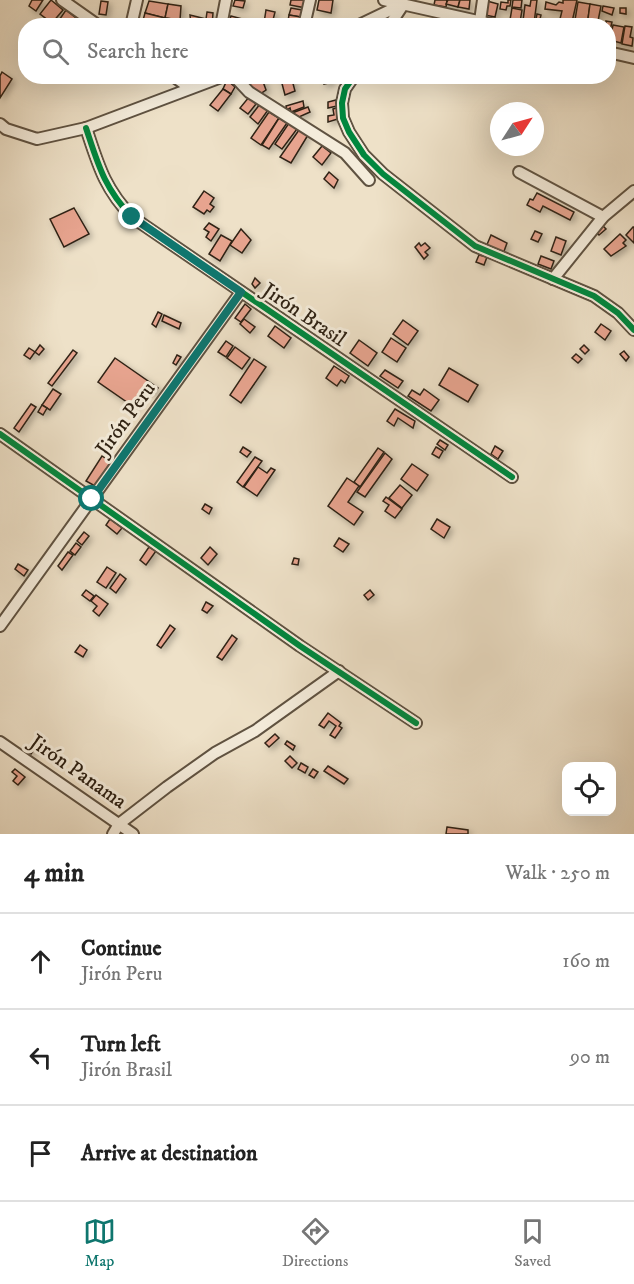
<!DOCTYPE html>
<meta charset="utf-8">
<style>
body{margin:0;font-family:"IM FELL DW Pica",serif;background:#f2f2f2;color:#222}
.controls{position:absolute;right:18px;bottom:18px;display:grid;overflow:hidden;border-radius:12px;box-shadow:0 6px 24px #0002}
.controls button{width:54px;height:54px;display:grid;place-items:center;padding:0;border:0;border-bottom:2px solid #e0e0e0;background:#fff;color:#222;font:30px sans-serif}
.compass{position:absolute;left:490px;top:102px;width:54px;height:54px;border-radius:50%;background:#fff;box-shadow:0 6px 24px #0002;rotate:54deg}
.stop{position:absolute;width:18px;height:18px;margin:-14px;border:4px solid #0f766e;border-radius:50%;background:#fff}
.stop.end{background:#0f766e;border-color:#fff;box-shadow:0 2px 6px #0008}
.list{margin:0;padding:0;list-style:none}
h2{display:flex;justify-content:space-between;align-items:center;height:78px;margin:0;padding:0 24px;font-size:26px}
h2 small{font-size:20px;font-weight:400;color:#767676}
.list li{display:grid;grid-template-columns:39px 1fr auto;gap:18px;align-items:center;box-sizing:border-box;height:96px;padding:0 24px;border-top:2px solid #e0e0e0}
.list b{display:block;font-size:22px;white-space:nowrap}
.list p{margin:0;font-size:20px;white-space:nowrap;color:#767676}
.list em{font-size:20px;font-style:normal;color:#767676}
.icon{flex:none;width:33px;height:33px;fill:none;stroke:currentColor;stroke-width:2;stroke-linecap:round;stroke-linejoin:round}
.map{position:relative;flex:none;width:634px;height:834px;overflow:hidden}
.search{position:absolute;background:#fff;box-shadow:0 6px 24px #0002;left:18px;right:18px;top:18px;height:66px;display:flex;align-items:center;gap:15px;box-sizing:border-box;padding:0 21px;border-radius:24px;color:#767676;font-size:22px}
.sheet{height:366px;background:#fff}
nav{display:flex;justify-content:space-around;align-items:center;box-sizing:border-box;height:84px;border-top:2px solid #e0e0e0;background:#fff;font-size:16px;color:#767676}
nav a{display:grid;justify-items:center;gap:3px}
nav .on{color:#0f766e}
.map>svg:first-child{display:block}
</style>
<div class="map">
<svg width="634" height="834" viewBox="0 0 634 834">
<defs>
<filter id="shadow"><feDropShadow dx="3" dy="3" stdDeviation="3" flood-color="#0004"/></filter>
</defs>
<rect width="100%" height="100%" fill="#eee1c8"/>
<filter id="stains"><feTurbulence type="fractalNoise" baseFrequency=".00333" numOctaves="4"/><feColorMatrix values="0 0 0 0 .2 0 0 0 0 .09 0 0 0 0 .02 0 0 0 .5 -.17"/></filter>
<radialGradient id="worn" r=".72"><stop offset=".6" stop-color="#630" stop-opacity="0"/><stop offset="1" stop-color="#630" stop-opacity=".3"/></radialGradient>
<g fill="#e7a48f" stroke="#2f2214" stroke-width="1.5" filter="url(#shadow)">
<path d="M32,0H43L36,11L29,6Z"/>
<path d="M51,0L63,10L52,23L40,14Z"/>
<path d="M235,0L245,1L243,8L233,6Z"/>
<path d="M291,0H306V8L290,5Z"/>
<path d="M319,0H333L331,13L317,10Z"/>
<path d="M435,0H447L446,7L434,5Z"/>
<path d="M448,0H460L458,7L446,4Z"/>
<path d="M460,0H470L469,9L458,7Z"/>
<path d="M508,0H511L510,6H507L506,10L500,9L501,2L508,3Z"/>
<path d="M513,0H522L521,8L512,7Z"/>
<path d="M531,0H537L534,23L523,21L525,5L530,6Z"/>
<path d="M563,0H577L572,22L567,21L566,24L559,23L562,11L545,9L546,2L556,5L559,2L563,3Z"/>
<path d="M101,1L108,2L106,15L99,14Z"/>
<path d="M149,1L168,4L165,18L145,13Z"/>
<path d="M487,1L498,4L495,17L485,15Z"/>
<path d="M578,2L590,4L587,26H574Z"/>
<path d="M168,4L181,6L180,20L165,18Z"/>
<path d="M590,4L601,6L597,26H587Z"/>
<path d="M603,6L614,8L612,15L602,11Z"/>
<path d="M291,8L302,10L301,17L289,15Z"/>
<path d="M512,8L522,10L520,22L510,20Z"/>
<path d="M620,8H626V14L620,13Z"/>
<path d="M66,10L76,18L71,26H55Z"/>
<path d="M266,10L275,12L272,24L264,23Z"/>
<path d="M207,12L213,13L212,26H191L190,15L206,19Z"/>
<path d="M145,13L165,18L163,26L142,24Z"/>
<path d="M537,14L541,15L540,19L547,21L546,26L535,24Z"/>
<path d="M289,15L301,17L300,23L288,21Z"/>
<path d="M231,16L250,21L249,26H228Z"/>
<path d="M165,18L180,20L179,26H163Z"/>
<path d="M549,19L555,20L554,23L560,26H548Z"/>
<path d="M250,21L264,23V26H249Z"/>
<path d="M606,21L612,22L608,39V26H606Z"/>
<path d="M613,25L624,27L621,43L610,40Z"/>
<path d="M625,26L632,27L630,37L633,38L632,46L622,44Z"/>
<path d="M2,72L12,79L0,98V76Z"/>
<path d="M253,76H261L266,90L260,94L249,88L248,78Z"/>
<path d="M280,76H291L295,91L285,95Z"/>
<path d="M332,76L333,82L324,84L323,78Z"/>
<path d="M227,80L235,87L231,94L223,89Z"/>
<path d="M223,89L231,94L218,111L210,105Z"/>
<path d="M249,97L256,104L248,114L240,108Z"/>
<path d="M336,100L337,106L328,108V102Z"/>
<path d="M303,101L304,107L291,112L290,108L287,110L286,106Z"/>
<path d="M260,104L268,110L258,124L250,117Z"/>
<path d="M308,107L310,112L299,117L292,113Z"/>
<path d="M339,107L341,118L328,122V116L334,115L333,109Z"/>
<path d="M269,112L279,118L261,145L251,138Z"/>
<path d="M279,118L287,123L269,149L262,145Z"/>
<path d="M289,123L297,129L282,149L275,144Z"/>
<path d="M299,130L308,135L291,163L280,157Z"/>
<path d="M322,146L331,153L322,165L313,157Z"/>
<path d="M329,172L338,180L334,188L324,179Z"/>
<path d="M204,191L214,198L210,204L214,207L210,212L207,210L204,214L193,207Z"/>
<path d="M537,193L574,212L570,220L543,206L540,212L527,205L530,199L533,200Z"/>
<path d="M74,208L89,234L64,247L50,219Z"/>
<path d="M209,223L219,229L211,241L206,237L209,232L204,229Z"/>
<path d="M602,225L606,229L599,235L595,231Z"/>
<path d="M633,227H634V243L626,235Z"/>
<path d="M241,229L251,240L242,253L230,245Z"/>
<path d="M535,231L542,234L538,242L531,239Z"/>
<path d="M620,234L626,240L623,243L626,246L611,256L604,249Z"/>
<path d="M221,235L232,241L220,261L209,254Z"/>
<path d="M491,235L507,243L503,254L486,247Z"/>
<path d="M556,237L566,241L561,255L551,251Z"/>
<path d="M419,243L421,246L425,243L430,248L425,252L428,255L424,259L415,247Z"/>
<path d="M479,255L487,257L484,265L476,262Z"/>
<path d="M541,256L554,261L551,269L538,264Z"/>
<path d="M255,278L260,283L255,288L252,284Z"/>
<path d="M245,304L251,309L241,322L235,318Z"/>
<path d="M158,312L162,314L156,327L152,324Z"/>
<path d="M164,315L181,323L179,329L162,321Z"/>
<path d="M244,319L255,327L250,333L240,324Z"/>
<path d="M403,320L418,331L408,345L393,334Z"/>
<path d="M601,324L611,331L605,340L595,332Z"/>
<path d="M275,326L291,338L284,348L268,336Z"/>
<path d="M391,338L406,348L397,362L382,352Z"/>
<path d="M359,340L377,353L368,366L350,353Z"/>
<path d="M226,341L233,346L226,357L218,352Z"/>
<path d="M40,345L44,349L39,355L35,352Z"/>
<path d="M584,345L589,350L585,354L580,349Z"/>
<path d="M235,347L250,358L242,369L227,358Z"/>
<path d="M29,348L35,352L30,359L24,355Z"/>
<path d="M73,350L77,353L52,386L48,383Z"/>
<path d="M624,351L629,357L626,361L620,354Z"/>
<path d="M576,354L582,359L578,363L572,358Z"/>
<path d="M177,355L181,357L176,365L173,363Z"/>
<path d="M115,358L158,388L154,394L147,389L134,407L98,382Z"/>
<path d="M254,359L266,367L241,403L230,395Z"/>
<path d="M334,366L349,376L345,383L341,380L337,386L326,378Z"/>
<path d="M449,368L478,385L468,402L439,385Z"/>
<path d="M385,370L403,381L398,388L380,376Z"/>
<path d="M53,389L61,394L50,410L42,405Z"/>
<path d="M424,389L439,400L431,411L408,396L412,390L420,395Z"/>
<path d="M31,404L36,407L19,432L14,428Z"/>
<path d="M42,405L47,408L43,415L38,412Z"/>
<path d="M395,409L415,421L413,428L398,418L394,426L387,421Z"/>
<path d="M440,440L448,445L445,450L437,444Z"/>
<path d="M495,446L503,451L498,459L491,454Z"/>
<path d="M243,447L251,452L247,457L240,452Z"/>
<path d="M436,447L443,451L439,458L432,454Z"/>
<path d="M378,448L384,452L360,487L354,482Z"/>
<path d="M385,453L392,459L365,497L357,492Z"/>
<path d="M102,456L111,462L95,486L86,481Z"/>
<path d="M255,457L262,461L243,487L237,482Z"/>
<path d="M412,464L428,475L417,491L401,479Z"/>
<path d="M258,467L267,473L271,468L275,470L257,496L244,487Z"/>
<path d="M347,478L359,486L348,502L363,512L354,525L328,506Z"/>
<path d="M400,485L412,495L402,508L389,498Z"/>
<path d="M386,497L402,509L395,518L385,511L389,505L383,501Z"/>
<path d="M205,504L212,508L209,514L202,509Z"/>
<path d="M110,519L122,528L117,534L106,525Z"/>
<path d="M437,519L450,527L444,538L431,529Z"/>
<path d="M84,532L89,536L82,545L77,541Z"/>
<path d="M339,538L349,544L343,552L334,546Z"/>
<path d="M76,543L81,547L75,555L70,551Z"/>
<path d="M149,547L156,551L146,565L140,560Z"/>
<path d="M210,547L217,554L208,565L201,558Z"/>
<path d="M68,552L73,555L62,570L58,566Z"/>
<path d="M294,558L299,559L298,565L292,564Z"/>
<path d="M18,564L28,570L24,576L15,569Z"/>
<path d="M107,567L116,573L106,588L97,582Z"/>
<path d="M120,574L126,579L116,593L110,588Z"/>
<path d="M86,590L94,596L90,601L82,595Z"/>
<path d="M370,590L374,595L368,600L364,595Z"/>
<path d="M96,595L108,604L99,616L93,611L97,606L91,601Z"/>
<path d="M206,602L213,606L207,613L202,610Z"/>
<path d="M170,625L175,629L161,648L157,645Z"/>
<path d="M232,635L237,639L222,660L217,657Z"/>
<path d="M80,645L87,650L83,657L75,652Z"/>
<path d="M328,713L341,723L339,726L342,728L335,738L330,735L336,726L329,721L324,728L319,725Z"/>
<path d="M275,734L279,738L269,747L265,743Z"/>
<path d="M287,741L295,746L293,750L285,744Z"/>
<path d="M27,745L34,750L31,754L24,749Z"/>
<path d="M290,756L297,763L292,768L285,761Z"/>
<path d="M301,763L308,767L305,773L298,769Z"/>
<path d="M328,766L348,779L344,784L324,771Z"/>
<path d="M15,769L25,777L18,785L13,781L17,776L12,772Z"/>
<path d="M313,769L318,772L314,778L309,775Z"/>
<path d="M447,827L468,830V834H446Z"/>
</g>
<g fill="none" stroke-linecap="round" stroke-linejoin="round">
<g stroke="#5f5241" stroke-width="14">
<g id="minor">
<path d="M62,0L99,26"/>
<path d="M384,0L500,26"/>
<path d="M480,21L483,0"/>
<path d="M131,26L137,0"/>
<path d="M221,26L226,0"/>
<path d="M304,26L310,0"/>
<path d="M357,26L403,4"/>
<path d="M389,26L403,5"/>
<path d="M608,52L634,58"/>
<path d="M173,76L190,88"/>
<path d="M234,76L249,92L345,153L369,180"/>
<path d="M354,76L345,89L342,103L343,118L349,132L364,155L383,174L475,246L594,296L618,313L634,330"/>
<path d="M0,124L6,129L37,139L86,128L224,76"/>
<path d="M86,128C98,164 104,188 132,217L512,477"/>
<path d="M519,172L603,217"/>
<path d="M553,279L603,217L634,191"/>
<path d="M0,434L300,646L416,723"/>
<path d="M0,626L241,292"/>
<path d="M0,742L133,834"/>
<path d="M113,834L119,824L167,787L215,753L255,731L339,671"/>
</g>
</g>
<use href="#minor" stroke="#f4ecdb" stroke-width="10"/>
<g stroke="#f4ecdb" stroke-width="10">
<g id="cycleway">
<path d="M354,76L345,89L342,103L343,118L349,132L364,155L383,174L475,246L594,296L618,313L634,330"/>
<path d="M86,128C98,164 104,188 132,217L512,477"/>
<path d="M0,434L300,646L416,723"/>
</g>
</g>
<use href="#cycleway" stroke="#00873e" stroke-width="6"/>
</g>
<g fill="none" stroke-linecap="round" stroke-linejoin="round">
<path stroke="#0f766e" stroke-width="8" d="M92,499L241,292L132,217"/>
</g>
<g text-anchor="middle" dominant-baseline="central" stroke-width="6" stroke-linejoin="round" paint-order="stroke">
<g font-size="21" fill="#2f2214" stroke="#f4ecdb">
<text transform="translate(304 315) rotate(34)">Jirón Brasil</text>
<text transform="translate(126 419) rotate(-54)">Jirón Peru</text>
<text transform="translate(78 772) rotate(35)">Jirón Panama</text>
</g>
</g>
<rect width="100%" height="100%" filter="url(#stains)"/>
<rect width="100%" height="100%" fill="url(#worn)"/>
</svg>
<div class="controls">
<button><svg class="icon" aria-label="locate" viewBox="0 0 24 24"><circle cx="12" cy="12" r="6"/><path d="M12 2v4M12 18v4M2 12h4M18 12h4"/></svg></button>
</div>
<svg class="compass" viewBox="-18 -18 36 36"><path d="M0-13l5 13h-10z" fill="#e53935"/><path d="M0 13l5-13h-10z" fill="#767676"/></svg>
<div class="stop" style="left:92px;top:499px"></div>
<div class="stop end" style="left:132px;top:217px"></div>
<div class="search"><svg class="icon" aria-label="search" viewBox="0 0 24 24"><circle cx="10" cy="10" r="6"/><path d="M15 15l6 6"/></svg>Search here</div>
</div>
<section class="sheet">
<h2>4 min<small>Walk · 250 m</small></h2>
<ul class="list">
<li><svg class="icon" aria-label="ahead" viewBox="0 0 24 24"><path d="M12 20V5M6 11l6-6 6 6"/></svg><div><b>Continue</b><p>Jirón Peru</p></div><em>160 m</em></li>
<li><svg class="icon" aria-label="left" viewBox="0 0 24 24"><path d="M17 20v-9H6M10 6l-5 5 5 5"/></svg><div><b>Turn left</b><p>Jirón Brasil</p></div><em>90 m</em></li>
<li><svg class="icon" aria-label="arrive" viewBox="0 0 24 24"><path d="M6 21V4h12l-3 4 3 4H6"/></svg><div><b>Arrive at destination</b></div></li>
</ul>
</section>
<nav>
<a class="on"><svg class="icon" aria-label="map" viewBox="0 0 24 24"><path d="M3 6l6-2 6 2 6-2v14l-6 2-6-2-6 2zM9 4v14M15 6v14"/></svg>Map</a>
<a><svg class="icon" aria-label="directions" viewBox="0 0 24 24"><path d="M12 3l9 9-9 9-9-9zM9 14v-3h6M13 9l2 2-2 2"/></svg>Directions</a>
<a><svg class="icon" aria-label="saved" viewBox="0 0 24 24"><path d="M7 4h10v16l-5-4-5 4z"/></svg>Saved</a>
</nav>
